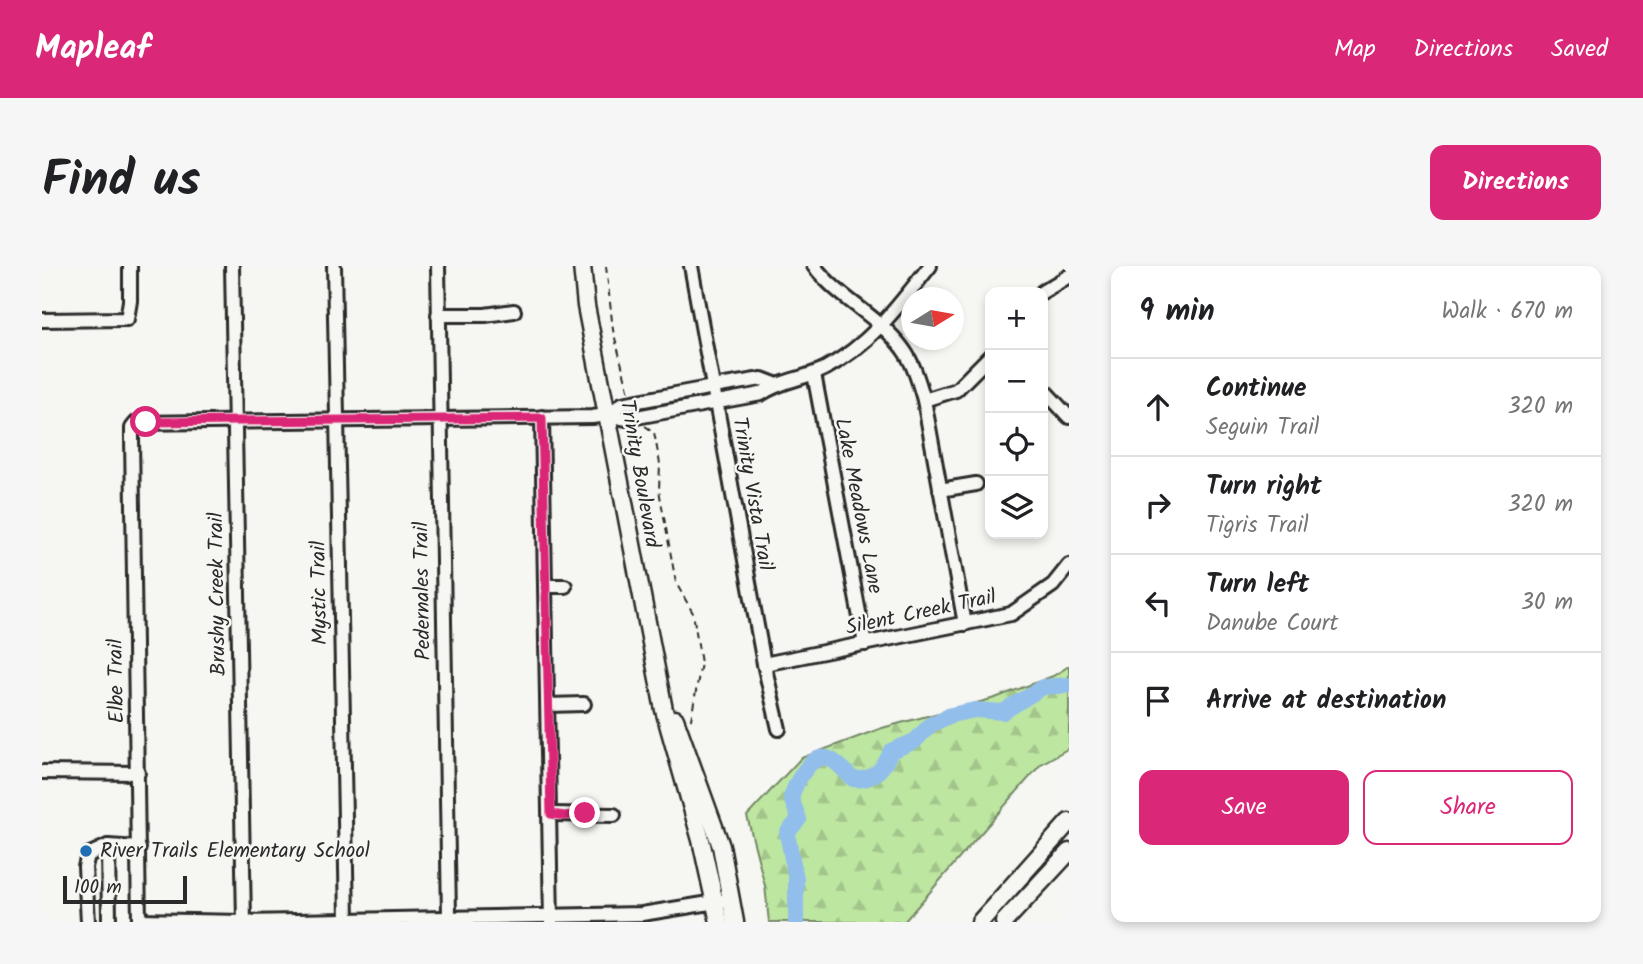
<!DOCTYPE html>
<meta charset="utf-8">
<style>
body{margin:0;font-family:Kalam,sans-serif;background:#f6f6f6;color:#202124}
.controls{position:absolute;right:21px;top:21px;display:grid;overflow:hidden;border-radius:14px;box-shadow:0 4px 10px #0003}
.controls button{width:63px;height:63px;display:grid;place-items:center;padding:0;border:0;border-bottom:2px solid #e0e0e0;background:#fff;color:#202124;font:35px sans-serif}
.compass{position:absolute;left:859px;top:21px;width:63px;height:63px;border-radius:50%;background:#fff;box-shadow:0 4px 10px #0003;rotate:79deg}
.scale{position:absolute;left:21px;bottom:18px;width:124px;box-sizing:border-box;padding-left:7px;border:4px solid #2b2b2b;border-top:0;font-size:19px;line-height:24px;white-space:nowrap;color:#2b2b2b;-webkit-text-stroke:5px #f6f6f2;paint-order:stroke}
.stop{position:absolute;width:21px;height:21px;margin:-16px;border:5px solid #db2777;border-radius:50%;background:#fff}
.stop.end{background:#db2777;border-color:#fff;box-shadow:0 2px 7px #0008}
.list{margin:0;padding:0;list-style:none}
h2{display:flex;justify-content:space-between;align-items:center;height:91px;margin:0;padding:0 28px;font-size:30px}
h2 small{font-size:23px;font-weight:400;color:#757577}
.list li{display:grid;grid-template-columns:46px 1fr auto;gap:21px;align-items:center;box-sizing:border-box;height:98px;padding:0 28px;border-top:2px solid #e0e0e0}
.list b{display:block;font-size:26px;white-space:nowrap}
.list p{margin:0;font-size:23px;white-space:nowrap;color:#757577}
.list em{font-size:23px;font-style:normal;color:#757577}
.actions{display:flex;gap:14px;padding:21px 28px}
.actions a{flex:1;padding:16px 0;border:2px solid #db2777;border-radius:14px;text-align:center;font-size:24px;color:#db2777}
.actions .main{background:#db2777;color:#fff}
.icon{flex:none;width:38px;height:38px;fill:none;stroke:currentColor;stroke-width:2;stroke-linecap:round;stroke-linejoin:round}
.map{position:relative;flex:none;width:1027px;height:656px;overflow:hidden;border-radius:14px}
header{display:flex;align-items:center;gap:42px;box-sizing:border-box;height:98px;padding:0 35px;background:#db2777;color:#fff}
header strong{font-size:33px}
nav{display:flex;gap:38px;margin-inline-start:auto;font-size:24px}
.intro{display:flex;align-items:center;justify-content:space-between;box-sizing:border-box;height:168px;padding:0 42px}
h1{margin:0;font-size:49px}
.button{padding:18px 32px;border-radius:14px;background:#db2777;color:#fff;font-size:24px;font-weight:700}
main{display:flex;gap:42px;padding:0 42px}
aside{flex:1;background:#fff;border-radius:14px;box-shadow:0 4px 10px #0003}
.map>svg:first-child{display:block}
</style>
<header>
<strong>Mapleaf</strong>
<nav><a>Map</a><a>Directions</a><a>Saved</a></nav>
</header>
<div class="intro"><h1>Find us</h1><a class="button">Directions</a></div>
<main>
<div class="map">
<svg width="1027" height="656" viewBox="0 0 1027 656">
<defs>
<pattern id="forest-firs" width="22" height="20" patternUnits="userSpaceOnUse" patternTransform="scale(1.75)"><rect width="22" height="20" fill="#bde6a1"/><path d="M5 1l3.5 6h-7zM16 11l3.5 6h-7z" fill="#a3c58b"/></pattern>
</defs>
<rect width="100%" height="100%" fill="#f6f6f2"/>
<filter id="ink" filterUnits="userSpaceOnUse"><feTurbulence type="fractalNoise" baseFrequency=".0143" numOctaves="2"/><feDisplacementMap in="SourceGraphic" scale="14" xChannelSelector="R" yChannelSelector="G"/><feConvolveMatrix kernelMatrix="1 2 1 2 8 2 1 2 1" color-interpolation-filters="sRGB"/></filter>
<g filter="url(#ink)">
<path fill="url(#forest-firs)" stroke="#748866" stroke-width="2" d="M1027,400V482L999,498L862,656H727L723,620L705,550L759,492L840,462L953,432L1011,410Z"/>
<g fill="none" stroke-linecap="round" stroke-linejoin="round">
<path stroke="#92beeb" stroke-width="16" d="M754,656V613L745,567L757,553L749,532C753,518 770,482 790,494C797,498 804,507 811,513C831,516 843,501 849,485L873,475L888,459L909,449L933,444L961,446L1001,421L1027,419"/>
<g stroke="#2b2b2b" stroke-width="18">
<g id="minor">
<path d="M190,0L202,656"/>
<path d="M292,0L305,653"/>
<path d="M396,0L407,650"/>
<path d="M649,0L722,398L737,463"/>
<path d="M772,0C797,33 837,50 861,83C872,98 877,117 882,134L923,358"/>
<path d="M1000,26L1027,10"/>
<path d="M396,49H443L472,45"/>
<path d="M0,54L85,53L88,35V0"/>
<path d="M772,108L823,378"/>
<path d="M1001,123L1027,151"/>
<path d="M882,134L914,124L948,90"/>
<path d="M565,149L580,138L671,121L720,113L733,118"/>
<path d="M500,151L509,656"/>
<path d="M898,224L934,218"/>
<path d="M504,320H523"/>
<path d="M722,398L969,348L1011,319L1027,299"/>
<path d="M506,439L542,438"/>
<path d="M0,506L96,507"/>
<path d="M509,548L572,549"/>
<path d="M66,580L67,656"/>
<path d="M97,654L202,656L600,648L680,635"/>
<path d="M46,656L43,601L46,589L66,580L97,582"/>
<path d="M97,656L90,172V162L94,157L550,151L565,149L584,153L719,128C739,114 763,113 784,102C829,78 857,39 888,0"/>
</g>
</g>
<g stroke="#2b2b2b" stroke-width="21">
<g id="major">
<path d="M540,0L544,40L622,444L659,574L677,656"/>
<path d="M633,453L679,580L693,656"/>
<path d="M938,656L1027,556"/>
<path d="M962,656L1027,586"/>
</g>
</g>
<g stroke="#2b2b2b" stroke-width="2" stroke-dasharray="7 5" stroke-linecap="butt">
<path d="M564,0L571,64L587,127"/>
<path d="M603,160L612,166L618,198L617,224L634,317L651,347L659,397L648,459"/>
</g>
<use href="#minor" stroke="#f6f6f2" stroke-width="12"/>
<use href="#major" stroke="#f6f6f2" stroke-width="16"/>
</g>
</g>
<g fill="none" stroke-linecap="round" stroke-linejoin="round" filter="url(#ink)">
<path stroke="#db2777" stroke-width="9" d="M104,156L500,152L509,548L523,550L543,547"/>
</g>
<circle fill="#1f6fb2" stroke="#f6f6f2" stroke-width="2.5" cx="44" cy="585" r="7"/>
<g text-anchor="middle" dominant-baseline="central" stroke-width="5" stroke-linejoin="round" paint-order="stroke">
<g font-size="21" fill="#2b2b2b" stroke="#f6f6f2">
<text transform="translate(597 208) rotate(80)">Trinity Boulevard</text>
<text transform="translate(710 228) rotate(80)">Trinity Vista Trail</text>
<text transform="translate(816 240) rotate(79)">Lake Meadows Lane</text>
<text transform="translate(381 325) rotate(-91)">Pedernales Trail</text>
<text transform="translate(278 327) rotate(-91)">Mystic Trail</text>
<text transform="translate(176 328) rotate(-91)">Brushy Creek Trail</text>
<text transform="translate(879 347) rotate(-12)">Silent Creek Trail</text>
<text transform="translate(75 415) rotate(-91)">Elbe Trail</text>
</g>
<g font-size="21" fill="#2b2b2b" stroke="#f6f6f2" text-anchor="start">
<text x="58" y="585">River Trails Elementary School</text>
</g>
</g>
</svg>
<div class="controls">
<button>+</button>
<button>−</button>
<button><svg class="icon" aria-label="locate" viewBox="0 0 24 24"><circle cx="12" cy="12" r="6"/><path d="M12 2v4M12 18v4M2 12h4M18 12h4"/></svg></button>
<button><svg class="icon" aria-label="layers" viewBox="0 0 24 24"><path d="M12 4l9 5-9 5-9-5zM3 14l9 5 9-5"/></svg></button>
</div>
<svg class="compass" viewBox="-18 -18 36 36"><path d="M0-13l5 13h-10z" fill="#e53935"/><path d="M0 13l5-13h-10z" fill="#757577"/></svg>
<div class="scale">100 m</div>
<div class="stop" style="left:104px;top:156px"></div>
<div class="stop end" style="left:543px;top:547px"></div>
</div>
<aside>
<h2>9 min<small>Walk · 670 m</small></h2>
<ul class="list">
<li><svg class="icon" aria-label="ahead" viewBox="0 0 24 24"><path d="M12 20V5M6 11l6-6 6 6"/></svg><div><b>Continue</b><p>Seguin Trail</p></div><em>320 m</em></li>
<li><svg class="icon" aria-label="right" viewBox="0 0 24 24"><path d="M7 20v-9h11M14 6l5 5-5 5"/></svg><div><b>Turn right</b><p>Tigris Trail</p></div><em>320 m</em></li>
<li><svg class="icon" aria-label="left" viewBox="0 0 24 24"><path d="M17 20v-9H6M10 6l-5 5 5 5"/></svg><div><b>Turn left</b><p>Danube Court</p></div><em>30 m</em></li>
<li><svg class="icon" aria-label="arrive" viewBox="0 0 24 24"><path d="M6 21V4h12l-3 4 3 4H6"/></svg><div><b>Arrive at destination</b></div></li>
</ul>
<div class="actions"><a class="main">Save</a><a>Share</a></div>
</aside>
</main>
